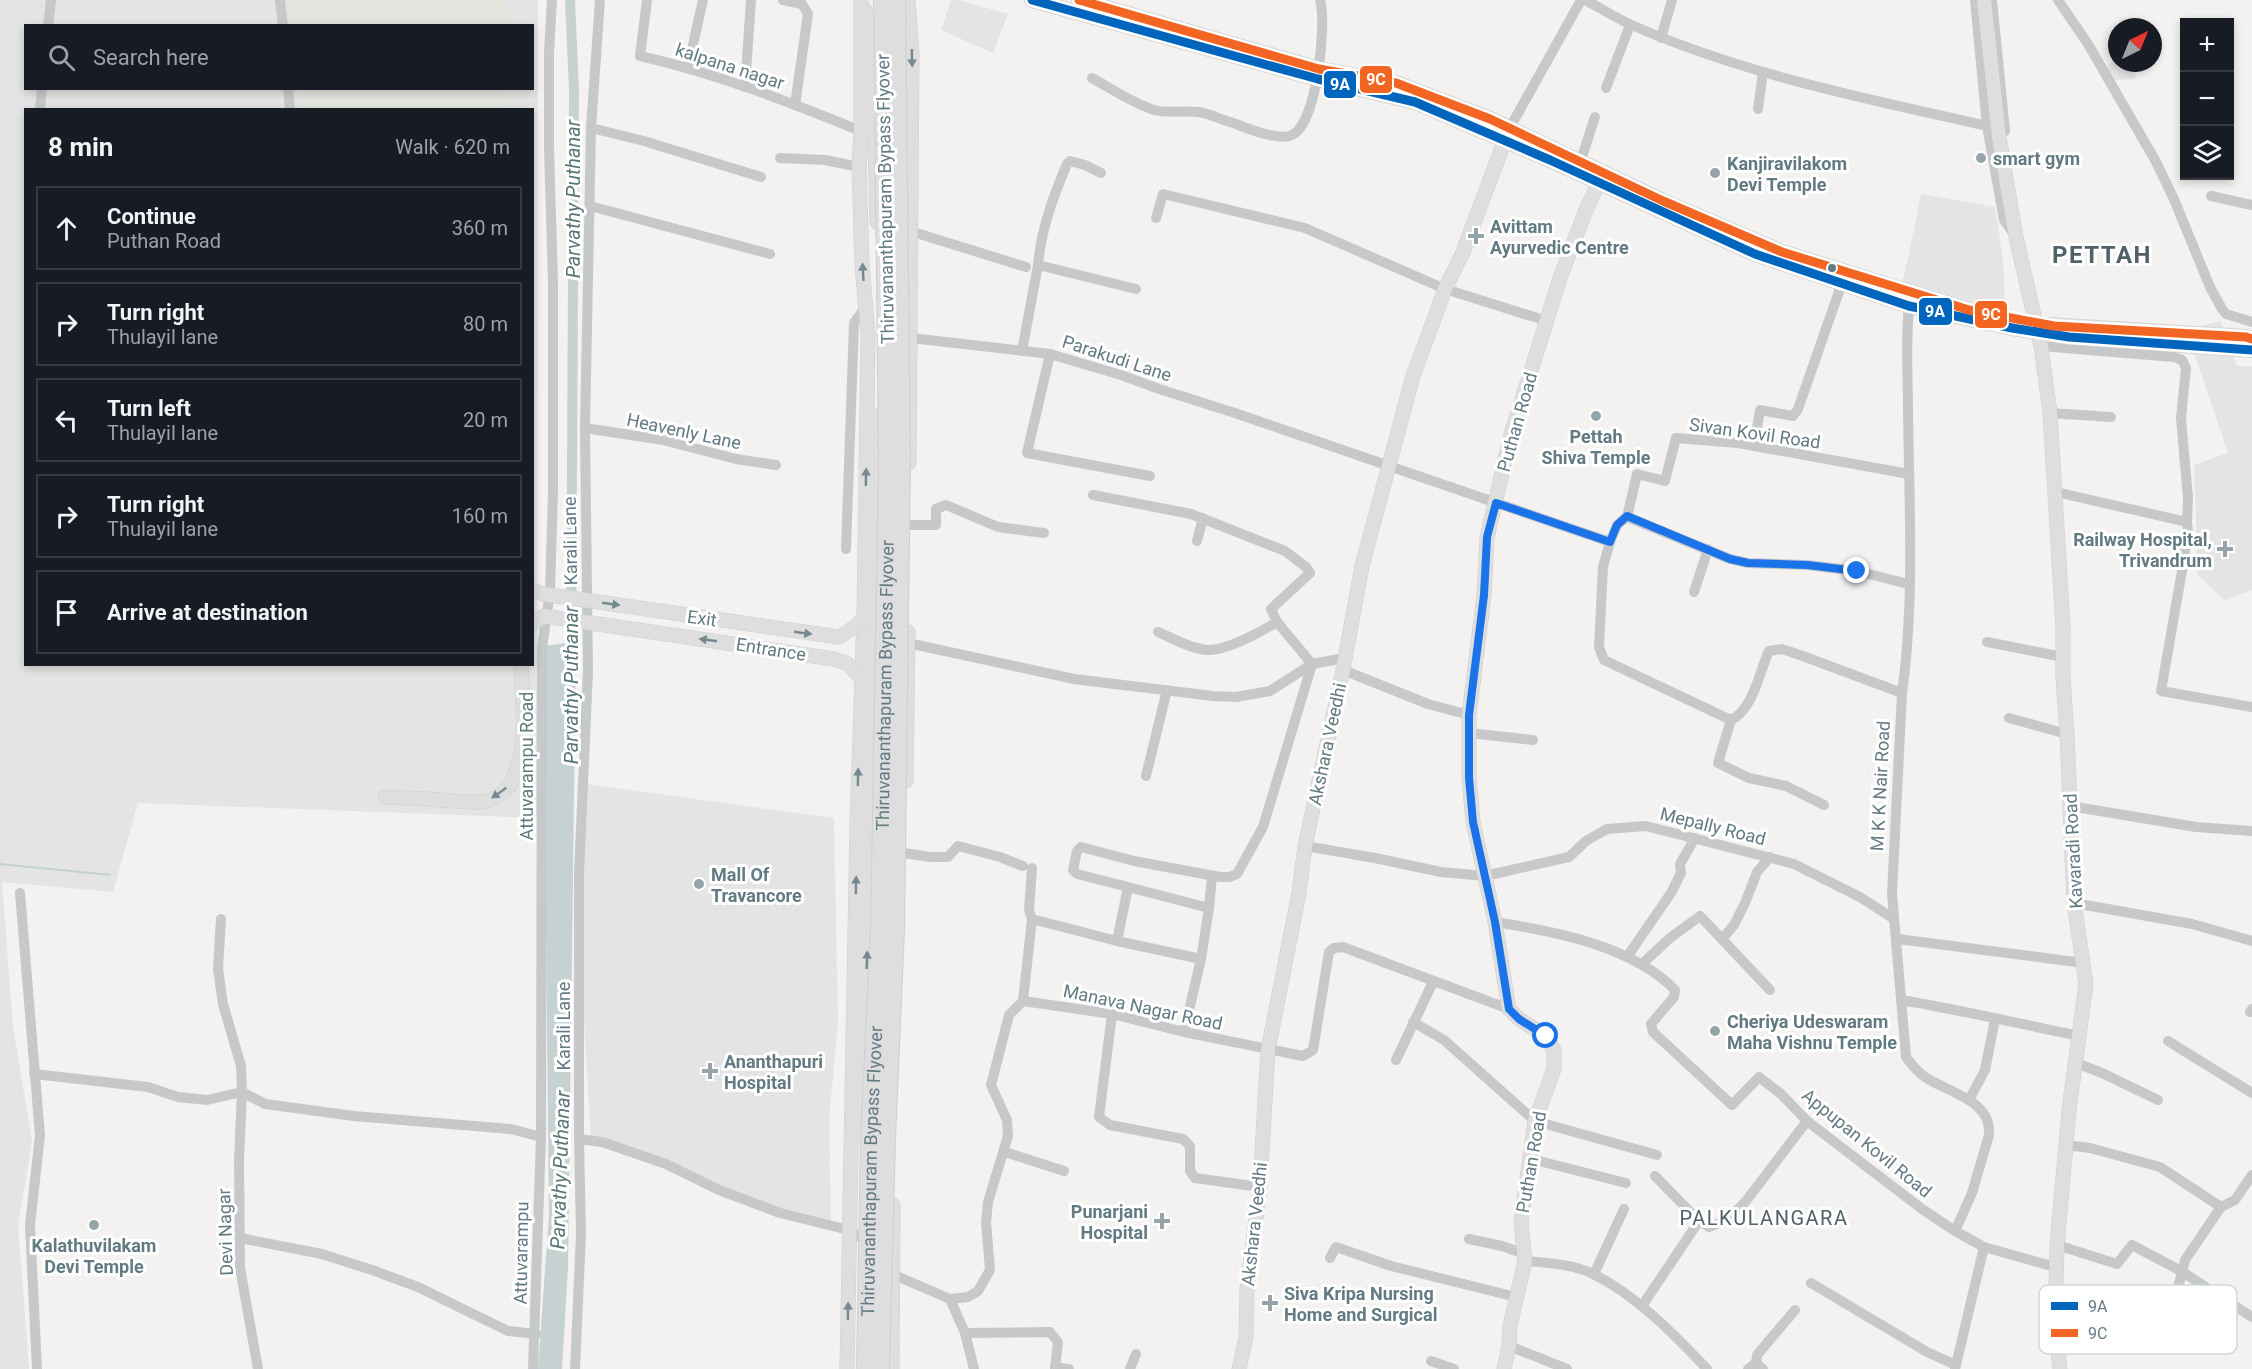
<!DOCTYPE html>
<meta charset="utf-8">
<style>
body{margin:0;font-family:Roboto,sans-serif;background:#20242c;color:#f1f3f6}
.controls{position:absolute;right:18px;top:18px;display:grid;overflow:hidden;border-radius:0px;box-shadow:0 3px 9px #0003}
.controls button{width:54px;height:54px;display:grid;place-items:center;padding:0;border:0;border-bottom:2px solid #363941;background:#171b24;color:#f1f3f6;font:30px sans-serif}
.compass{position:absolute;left:2108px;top:18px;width:54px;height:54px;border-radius:50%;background:#171b24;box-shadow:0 3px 9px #0003;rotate:43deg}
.stop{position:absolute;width:18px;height:18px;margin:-14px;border:4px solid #1a73e8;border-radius:50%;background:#fff}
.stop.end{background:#1a73e8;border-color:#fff;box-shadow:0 2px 6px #0008}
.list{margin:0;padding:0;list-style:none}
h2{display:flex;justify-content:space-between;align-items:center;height:78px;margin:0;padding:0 24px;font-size:26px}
h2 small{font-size:20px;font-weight:400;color:#9ea1a6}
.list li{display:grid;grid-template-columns:39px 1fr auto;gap:18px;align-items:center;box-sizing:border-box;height:84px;margin:0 12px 12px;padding:0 12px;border:2px solid #363941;border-radius:0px}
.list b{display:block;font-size:22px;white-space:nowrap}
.list p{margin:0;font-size:20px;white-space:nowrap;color:#9ea1a6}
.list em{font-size:20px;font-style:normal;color:#9ea1a6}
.icon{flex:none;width:33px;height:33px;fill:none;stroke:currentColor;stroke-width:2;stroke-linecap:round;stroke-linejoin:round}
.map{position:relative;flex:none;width:2252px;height:1369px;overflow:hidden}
.search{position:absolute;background:#171b24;box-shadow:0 3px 9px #0003;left:24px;top:24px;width:510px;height:66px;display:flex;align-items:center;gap:15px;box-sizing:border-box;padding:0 21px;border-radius:0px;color:#9ea1a6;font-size:22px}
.panel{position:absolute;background:#171b24;box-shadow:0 3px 9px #0003;left:24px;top:108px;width:510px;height:558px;border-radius:0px}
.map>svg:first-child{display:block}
</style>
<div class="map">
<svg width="2252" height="1369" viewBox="0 0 2252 1369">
<rect width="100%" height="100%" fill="#f3f2f0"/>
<g fill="#e3e4e3" fill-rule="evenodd">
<path d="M0,0H538L537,818L138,803L113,892L2,882L13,1028L32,1141L18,1225L29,1369H0ZM26,26H532V88H26ZM26,110H532V664H26Z"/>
<path d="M951,0H959L1008,14L993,53L941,30Z"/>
<path d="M2111,62L2136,66L2135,79L2112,80L2106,68Z"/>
<path d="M1921,194L1995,207L2003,260L2005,305L1987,310L1902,287Z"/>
<path d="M2221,321L2237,366H2252V590L2225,601L2198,575L2194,465L2228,453L2186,329Z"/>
<path d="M586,784L834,818L838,1023L829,1119L831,1224L720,1191L649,1153L591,1138L581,970Z"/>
</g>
<g fill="#e2e4dd">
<path d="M295,0H504L505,25H296Z"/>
<path d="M300,89H505V109H301Z"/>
</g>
<g fill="#c6d2d2">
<path d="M576,642L568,1267L562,1369H538L549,1215L543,646Z"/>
<path d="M0,863L111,874L110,876L0,865Z"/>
</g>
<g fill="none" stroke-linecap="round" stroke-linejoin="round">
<path stroke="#c6d2d2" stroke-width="10" d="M570,0L574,90L571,657"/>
<g stroke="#cfd0d0" stroke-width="15">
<g id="secondary">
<path d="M908,0L912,54L909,463"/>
<path d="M1984,0L1999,137L2016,237L2041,346L2050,413L2063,627V678L2067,734L2074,903L2086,984L2069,1110L2057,1245L2055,1326L2060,1369"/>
<path d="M861,5L870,17L872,29L877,222"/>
<path d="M906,781L908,632"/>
<path d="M385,797C408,798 431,799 454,801C463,801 473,803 481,802C536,796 522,702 521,664"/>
<path d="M860,1134L867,959L879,415"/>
<path d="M847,1369L857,823L864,617L868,334L862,265L859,167L861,131V0"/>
<path d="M892,1369L893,1205"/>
<path d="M1239,1369L1246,1337L1247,1290L1260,1187L1268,1050L1299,893L1305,846L1343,670L1362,566L1413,376L1445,289L1463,252L1505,140"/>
<path d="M1504,1369L1509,1346L1510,1326L1525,1261L1521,1222L1535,1121L1554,1069V1050L1546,1036L1519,1019L1509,1009L1495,922L1473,822L1469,778V715L1484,595L1487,538L1510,438L1560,278L1586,210L1603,173"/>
</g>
</g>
<g stroke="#d0d0d0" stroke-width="16">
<g id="primary">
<path d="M1032,0L1318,79L1415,102L1550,160L1755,254L1909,306L2012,328L2069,337L2252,350"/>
<path d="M1079,0L1319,69L1396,83L1490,119L1663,201L1782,252L1968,310"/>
<path d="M2048,325L2246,337L2252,339"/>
</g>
</g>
<g stroke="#c7c8c9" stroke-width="10">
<path d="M280,0L283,26"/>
<path d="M647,0L640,56C716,73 789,102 861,131"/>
<path d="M783,0L802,4L808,14L795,105"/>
<path d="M1585,0C1601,8 1617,19 1634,26C1746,75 1868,99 1987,126"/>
<path d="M1975,0L1987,126L2004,220L2014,234"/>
<path d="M1992,0L2005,131"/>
<path d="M2058,0L2088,44L2155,160L2173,197L2210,287L2222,309L2226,314L2252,322"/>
<path d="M48,26L51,0"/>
<path d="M1661,38L1672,0"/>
<path d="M688,67L703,0"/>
<path d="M1092,78C1112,89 1132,103 1154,110C1169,114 1184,110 1199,112C1210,114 1220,119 1230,122C1245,127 1278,142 1292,135C1317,124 1327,24 1320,0"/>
<path d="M745,87L751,0"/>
<path d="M288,88L290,110"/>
<path d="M1606,88L1630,25"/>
<path d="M1758,109L1763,72"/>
<path d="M40,110L42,88"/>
<path d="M591,128L644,141L761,177"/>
<path d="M1507,133L1581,0"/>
<path d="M780,158L825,160L859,167"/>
<path d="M1581,160L1595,117"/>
<path d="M1101,173L1085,165L1070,161L1067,164C1053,197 1041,230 1038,265L1136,289"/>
<path d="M2211,196L2252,205"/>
<path d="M590,206L770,254"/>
<path d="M1156,218L1163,194L1305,228L1445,289L1547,321"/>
<path d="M910,231L1026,267"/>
<path d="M1910,299C1905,335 1908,374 1908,409C1909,504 1915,600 1902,693L1892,894L1906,1057C1912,1065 1917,1072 1925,1077C1949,1093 1992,1100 1989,1135L1972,1193L1955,1231"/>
<path d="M911,338L1050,354"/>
<path d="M2041,346L2174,357L2182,360L2186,368L2181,418L2188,498L2187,522"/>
<path d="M1022,351L1038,265"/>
<path d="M2050,413L2111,417"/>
<path d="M585,428L663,440L736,459L776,465"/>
<path d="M1754,446L1760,410L1793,416L1798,409L1842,283"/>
<path d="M1150,476L1027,453L1050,354L1121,375L1159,389L1235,413L1610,542L1617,525L1627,517L1730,559L1748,563L1807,565L1857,571L1908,584"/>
<path d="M2056,492L2187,522L2188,531L2183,565L2161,691L2252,707"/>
<path d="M1093,495L1191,514L1285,551L1306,567L1310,573L1271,609L1277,622L1312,664L1263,827L1237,874L1229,877H1220L1134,861L1081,847L1077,851L1073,870L1077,874L1128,887"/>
<path d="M1627,517L1637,474L1665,481L1676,438L1738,443L1909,474"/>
<path d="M909,525H936V509L946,505L998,527L1044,533"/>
<path d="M1197,541L1203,518"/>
<path d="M1610,542L1603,567L1599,647L1604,660L1731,720C1754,709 1759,672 1769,651L1782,649L1800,655L1902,693"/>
<path d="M846,549L854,323L865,308"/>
<path d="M1694,592L1708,549"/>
<path d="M1158,632C1172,638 1191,649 1207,650C1226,651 1261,632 1277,622"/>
<path d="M1987,642L2063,657"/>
<path d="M908,643L1074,679L1213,696L1236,697L1270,691L1312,664L1344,658"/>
<path d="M1343,670L1428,704L1469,715"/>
<path d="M2009,718L2067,734"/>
<path d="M1731,720L1718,763L1749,778L1786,786L1824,805"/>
<path d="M1469,733L1533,740"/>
<path d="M1146,776L1167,690"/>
<path d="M2070,806L2196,827L2252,831"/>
<path d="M1305,846L1375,858L1441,872L1485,876L1569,857L1586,841L1607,829L1646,826L1794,864L1860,897L1894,919"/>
<path d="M904,853L930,857H948L958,846L1000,857L1023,866"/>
<path d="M20,893L40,1135L30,1225L37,1369"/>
<path d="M2074,903L2192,924L2252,941"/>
<path d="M1209,908L1212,876"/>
<path d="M221,919L218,969L223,1004L241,1066L242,1092L239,1159L240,1268L258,1369"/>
<path d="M1032,919L1117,941"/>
<path d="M1495,922C1553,931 1633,946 1675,990L1674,997L1651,1024L1653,1032L1732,1105L1759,1077L1781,1094L1807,1121L1922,1209L1955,1231L1984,1247L2055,1267"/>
<path d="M1722,939L1734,925L1745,903L1757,872L1770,857"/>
<path d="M1898,939L2084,963"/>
<path d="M1627,957L1671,893L1681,873L1680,864L1695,838"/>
<path d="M1642,964L1670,938L1700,916L1770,990"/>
<path d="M1901,1000C1961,1010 2020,1024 2080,1036"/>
<path d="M1023,1001L1032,919L1029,910L1032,868"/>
<path d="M2250,1012L2252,1009"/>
<path d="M1112,1014L1099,1117L1110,1125L1183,1139L1190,1146V1171L1195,1178L1260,1187"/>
<path d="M1413,1022L1444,1040L1535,1121L1657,1155"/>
<path d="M1184,1032L1201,959L1117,941L1128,887L1209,908L1201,959"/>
<path d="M2168,1041L2252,1093"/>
<path d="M1396,1060L1433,982"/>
<path d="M2076,1063L2102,1073L2158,1100"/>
<path d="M34,1074L148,1087L178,1097L207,1100L242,1092L265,1104L295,1108L354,1116L511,1129L541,1137"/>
<path d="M1969,1100L1985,1070L1995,1019"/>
<path d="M579,1139L602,1142L666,1164L719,1190L780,1213L849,1230L862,1238L872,1240"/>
<path d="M2065,1145L2090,1148L2160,1167L2221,1207"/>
<path d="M1005,1152L1064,1171"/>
<path d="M1531,1159L1626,1183"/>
<path d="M1655,1176L1699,1221L1709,1227C1724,1223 1736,1212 1746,1201L1807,1121"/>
<path d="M240,1238L322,1254L372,1270L418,1287L508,1331L536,1334"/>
<path d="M1469,1239L1502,1246L1525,1254"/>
<path d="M2057,1245L2117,1264L2132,1245L2181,1271L2252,1317"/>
<path d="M1330,1258L1336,1247L1391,1266L1516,1297"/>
<path d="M1525,1261C1548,1263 1573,1264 1593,1274C1636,1295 1675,1335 1707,1369"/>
<path d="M888,1269L892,1274L950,1299L965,1333L974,1369"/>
<path d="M1594,1274L1624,1209"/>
<path d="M1811,1283L1927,1352L1956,1365"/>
<path d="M950,1299L968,1297L978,1291L990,1270L986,1222L988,1202L1008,1136L1007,1120L991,1085L1009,1015L1023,1001L1112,1014L1184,1032L1303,1056L1313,1050L1329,952L1334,948L1343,947L1509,1009"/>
<path d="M1642,1306L1699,1221"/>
<path d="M965,1333L1050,1332L1058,1342L1055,1369"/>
<path d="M2153,1338L2176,1296L2185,1260L2221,1207L2235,1200L2252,1175"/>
<path d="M1509,1346L1567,1369"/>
<path d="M1431,1361L1454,1369"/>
<path d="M1756,1363L1757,1355L1795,1310"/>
<path d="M1055,1367L1069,1369"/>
<path d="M533,1369L541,1137L542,648L550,592L553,492V283L549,148V52L552,0"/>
<path d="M575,1369L581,1234L579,1139V873L588,671L585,428L591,128L600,0"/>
<path d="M1130,1369L1136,1354"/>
<path d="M1748,1369L1756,1363L1763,1369"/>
<path d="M1955,1369L1984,1247"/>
</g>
<use href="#secondary" stroke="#dddedd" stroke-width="14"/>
<use href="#primary" stroke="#dddedd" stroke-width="15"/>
<g stroke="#cfd0d0" stroke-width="15" stroke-linecap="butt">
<g id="secondary-bridge">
<path d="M532,590L543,594L839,637L855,627L864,617"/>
<path d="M532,624L544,616L834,659L848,664L862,679"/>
</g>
</g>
<g stroke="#cfd0d0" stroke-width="20" stroke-linecap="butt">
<g id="highway-bridge">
<path id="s1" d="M866,1369L870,1139L880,931L888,466L883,0"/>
<path d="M880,1369L886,1140L895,929L901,464L896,0"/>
</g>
</g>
<use href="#secondary-bridge" stroke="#dddedd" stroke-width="14"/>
<use href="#highway-bridge" stroke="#dddedd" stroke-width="18"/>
<g stroke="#fff" stroke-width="14">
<path id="bus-1" d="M1032,0L1318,79L1415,102L1550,160L1755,254L1909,306L2012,328L2069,337L2252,350"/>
</g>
<g stroke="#fff" stroke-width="14">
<path id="bus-2" d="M1079,0L1319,69L1396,83L1490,119L1663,201L1782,252L1969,310L2054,326L2246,337L2252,339"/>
</g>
<use href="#bus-1" stroke="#0065bd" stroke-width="9"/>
<use href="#bus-2" stroke="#f26522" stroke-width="9"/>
</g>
<defs><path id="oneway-solid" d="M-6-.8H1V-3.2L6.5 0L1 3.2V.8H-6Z" transform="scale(1.5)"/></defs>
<g fill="#748990">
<use href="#oneway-solid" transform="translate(912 58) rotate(89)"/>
<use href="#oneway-solid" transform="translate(863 272) rotate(-93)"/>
<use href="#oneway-solid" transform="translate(866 477) rotate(-89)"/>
<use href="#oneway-solid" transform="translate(611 604) rotate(8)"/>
<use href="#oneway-solid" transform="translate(803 633) rotate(8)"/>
<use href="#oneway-solid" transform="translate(708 640) rotate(-172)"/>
<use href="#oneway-solid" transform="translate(858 777) rotate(-89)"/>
<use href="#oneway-solid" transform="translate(499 793) rotate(145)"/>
<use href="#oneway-solid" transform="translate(856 885) rotate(-89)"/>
<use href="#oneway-solid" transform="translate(867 960) rotate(-88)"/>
<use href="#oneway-solid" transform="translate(848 1311) rotate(-89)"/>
</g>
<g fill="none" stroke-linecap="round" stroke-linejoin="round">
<path stroke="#1a73e8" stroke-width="8" d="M1546,1036L1519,1019L1509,1009L1495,922L1473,822L1469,778V715L1484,595L1487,537L1496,503L1610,542L1617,525L1627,516L1730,559L1748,563L1807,565L1857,571"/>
</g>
<g fill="#95a4a8" stroke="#fff" stroke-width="2">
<circle cx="1981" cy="158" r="6"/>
<circle cx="1715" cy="173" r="6"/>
<path d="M1473 227h6v6h6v6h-6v6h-6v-6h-6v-6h6z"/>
<circle cx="1596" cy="416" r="6"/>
<path d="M2222 540h6v6h6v6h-6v6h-6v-6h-6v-6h6z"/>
<circle cx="699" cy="884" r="6"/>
<circle cx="1715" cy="1031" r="6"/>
<path d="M707 1062h6v6h6v6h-6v6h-6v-6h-6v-6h6z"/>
<path d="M1159 1212h6v6h6v6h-6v6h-6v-6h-6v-6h6z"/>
<circle cx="94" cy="1225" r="6"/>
<path d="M1267 1294h6v6h6v6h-6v6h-6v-6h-6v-6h6z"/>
</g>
<circle fill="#627a82" stroke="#fff" stroke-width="2" cx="1832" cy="268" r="5"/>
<g text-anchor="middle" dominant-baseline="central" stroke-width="6" stroke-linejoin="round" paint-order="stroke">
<g font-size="18" fill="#627a82" stroke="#fff">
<text transform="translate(730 66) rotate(18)">kalpana nagar</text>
<text transform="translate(885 199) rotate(-91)">Thiruvananthapuram Bypass Flyover</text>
<text transform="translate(1117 358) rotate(18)">Parakudi Lane</text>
<text transform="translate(1517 422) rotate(-74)">Puthan Road</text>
<text transform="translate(684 431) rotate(12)">Heavenly Lane</text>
<text transform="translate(1755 433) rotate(8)">Sivan Kovil Road</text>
<text transform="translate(570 541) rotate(-91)">Karali Lane</text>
<text transform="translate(702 618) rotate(8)">Exit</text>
<text transform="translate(771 649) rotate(9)">Entrance</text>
<text stroke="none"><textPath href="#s1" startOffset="684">Thiruvananthapuram Bypass Flyover</textPath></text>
<text transform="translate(1327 744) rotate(-78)">Akshara Veedhi</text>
<text transform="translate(526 766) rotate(-90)">Attuvarampu Road</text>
<text transform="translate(1880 786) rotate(-87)">M K K Nair Road</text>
<text transform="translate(1713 826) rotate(14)">Mepally Road</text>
<text transform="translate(2073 851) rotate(-93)">Kavaradi Road</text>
<text transform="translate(1143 1007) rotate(12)">Manava Nagar Road</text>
<text transform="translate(563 1026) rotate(-90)">Karali Lane</text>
<text transform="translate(1867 1143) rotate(39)">Appupan Kovil Road</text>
<text transform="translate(1531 1162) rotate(-80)">Puthan Road</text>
<text stroke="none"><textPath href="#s1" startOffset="198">Thiruvananthapuram Bypass Flyover</textPath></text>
<text transform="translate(1254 1224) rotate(-84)">Akshara Veedhi</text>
<text transform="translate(225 1232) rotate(-92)">Devi Nagar</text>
<text transform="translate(521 1253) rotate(-89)">Attuvarampu</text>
</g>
<g font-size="18" font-weight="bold" fill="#627a82" stroke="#fff" text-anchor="start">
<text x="1993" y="158">smart gym</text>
<text x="1727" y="163">Kanjiravilakom<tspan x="1727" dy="21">Devi Temple</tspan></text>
<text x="1490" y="226">Avittam<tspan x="1490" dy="21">Ayurvedic Centre</tspan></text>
<text x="1596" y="436" text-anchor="middle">Pettah<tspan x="1596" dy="21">Shiva Temple</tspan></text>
<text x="2212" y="539" text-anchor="end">Railway Hospital,<tspan x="2212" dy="21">Trivandrum</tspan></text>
<text x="711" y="874">Mall Of<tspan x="711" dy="21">Travancore</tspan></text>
<text x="1727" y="1021">Cheriya Udeswaram<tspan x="1727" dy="21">Maha Vishnu Temple</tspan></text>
<text x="724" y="1061">Ananthapuri<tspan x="724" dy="21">Hospital</tspan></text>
<text x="1148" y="1211" text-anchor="end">Punarjani<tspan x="1148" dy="21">Hospital</tspan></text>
<text x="94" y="1245" text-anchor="middle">Kalathuvilakam<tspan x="94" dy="21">Devi Temple</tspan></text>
<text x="1284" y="1293">Siva Kripa Nursing<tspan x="1284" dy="21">Home and Surgical</tspan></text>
</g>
<g font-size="20" font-style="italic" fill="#587678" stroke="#fff">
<text transform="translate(573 199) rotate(-90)">Parvathy Puthanar</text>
<text transform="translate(571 685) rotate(-90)">Parvathy Puthanar</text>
<text transform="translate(560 1170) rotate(-88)">Parvathy Puthanar</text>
</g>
<g font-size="20" letter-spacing="1.5" fill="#506167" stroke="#fff">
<text x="1764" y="1218">PALKULANGARA</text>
</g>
<g font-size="24" font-weight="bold" letter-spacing="1.5" fill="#506167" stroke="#fff">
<text x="2102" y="255">PETTAH</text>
</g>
</g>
<rect x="2039" y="1285" width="198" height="69" rx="9" fill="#fff" stroke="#d0d7da" stroke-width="1.5"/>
<rect x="2051" y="1302" width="27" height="8" fill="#0065bd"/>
<rect x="2051" y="1329" width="27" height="8" fill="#f26522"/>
<g font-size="16" fill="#627a82">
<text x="2088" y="1312">9A</text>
<text x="2088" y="1339">9C</text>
</g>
<g stroke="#fff" stroke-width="2">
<rect x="1359" y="65" width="34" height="29" rx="6" fill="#f26522"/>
<rect x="1323" y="70" width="34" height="29" rx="6" fill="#0065bd"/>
<rect x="1918" y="297" width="35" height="29" rx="6" fill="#0065bd"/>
<rect x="1974" y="300" width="34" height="29" rx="6" fill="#f26522"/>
</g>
<g font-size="16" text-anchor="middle" font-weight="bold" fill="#fff">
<text x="1376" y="85">9C</text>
<text x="1340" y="90">9A</text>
<text x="1935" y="317">9A</text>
<text x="1991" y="320">9C</text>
</g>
</svg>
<div class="controls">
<button>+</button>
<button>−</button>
<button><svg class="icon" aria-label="layers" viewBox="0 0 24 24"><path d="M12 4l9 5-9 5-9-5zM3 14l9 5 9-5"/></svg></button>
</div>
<svg class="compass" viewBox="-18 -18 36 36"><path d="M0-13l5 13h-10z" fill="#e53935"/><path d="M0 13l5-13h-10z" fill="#9ea1a6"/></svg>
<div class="stop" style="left:1546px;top:1036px"></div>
<div class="stop end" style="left:1857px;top:571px"></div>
<div class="search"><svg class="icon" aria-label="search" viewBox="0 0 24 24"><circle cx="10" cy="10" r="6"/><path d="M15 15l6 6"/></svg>Search here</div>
<section class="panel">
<h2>8 min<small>Walk · 620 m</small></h2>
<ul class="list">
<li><svg class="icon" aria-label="ahead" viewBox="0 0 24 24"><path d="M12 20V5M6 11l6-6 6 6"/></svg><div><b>Continue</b><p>Puthan Road</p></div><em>360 m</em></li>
<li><svg class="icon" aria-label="right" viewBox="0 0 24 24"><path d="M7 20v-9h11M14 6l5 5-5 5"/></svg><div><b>Turn right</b><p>Thulayil lane</p></div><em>80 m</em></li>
<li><svg class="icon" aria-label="left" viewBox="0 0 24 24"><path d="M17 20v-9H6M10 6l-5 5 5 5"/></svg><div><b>Turn left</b><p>Thulayil lane</p></div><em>20 m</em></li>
<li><svg class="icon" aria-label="right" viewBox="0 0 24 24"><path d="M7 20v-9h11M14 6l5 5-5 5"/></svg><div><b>Turn right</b><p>Thulayil lane</p></div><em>160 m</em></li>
<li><svg class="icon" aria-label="arrive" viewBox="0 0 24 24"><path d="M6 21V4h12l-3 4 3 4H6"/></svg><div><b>Arrive at destination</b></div></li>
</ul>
</section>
</div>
